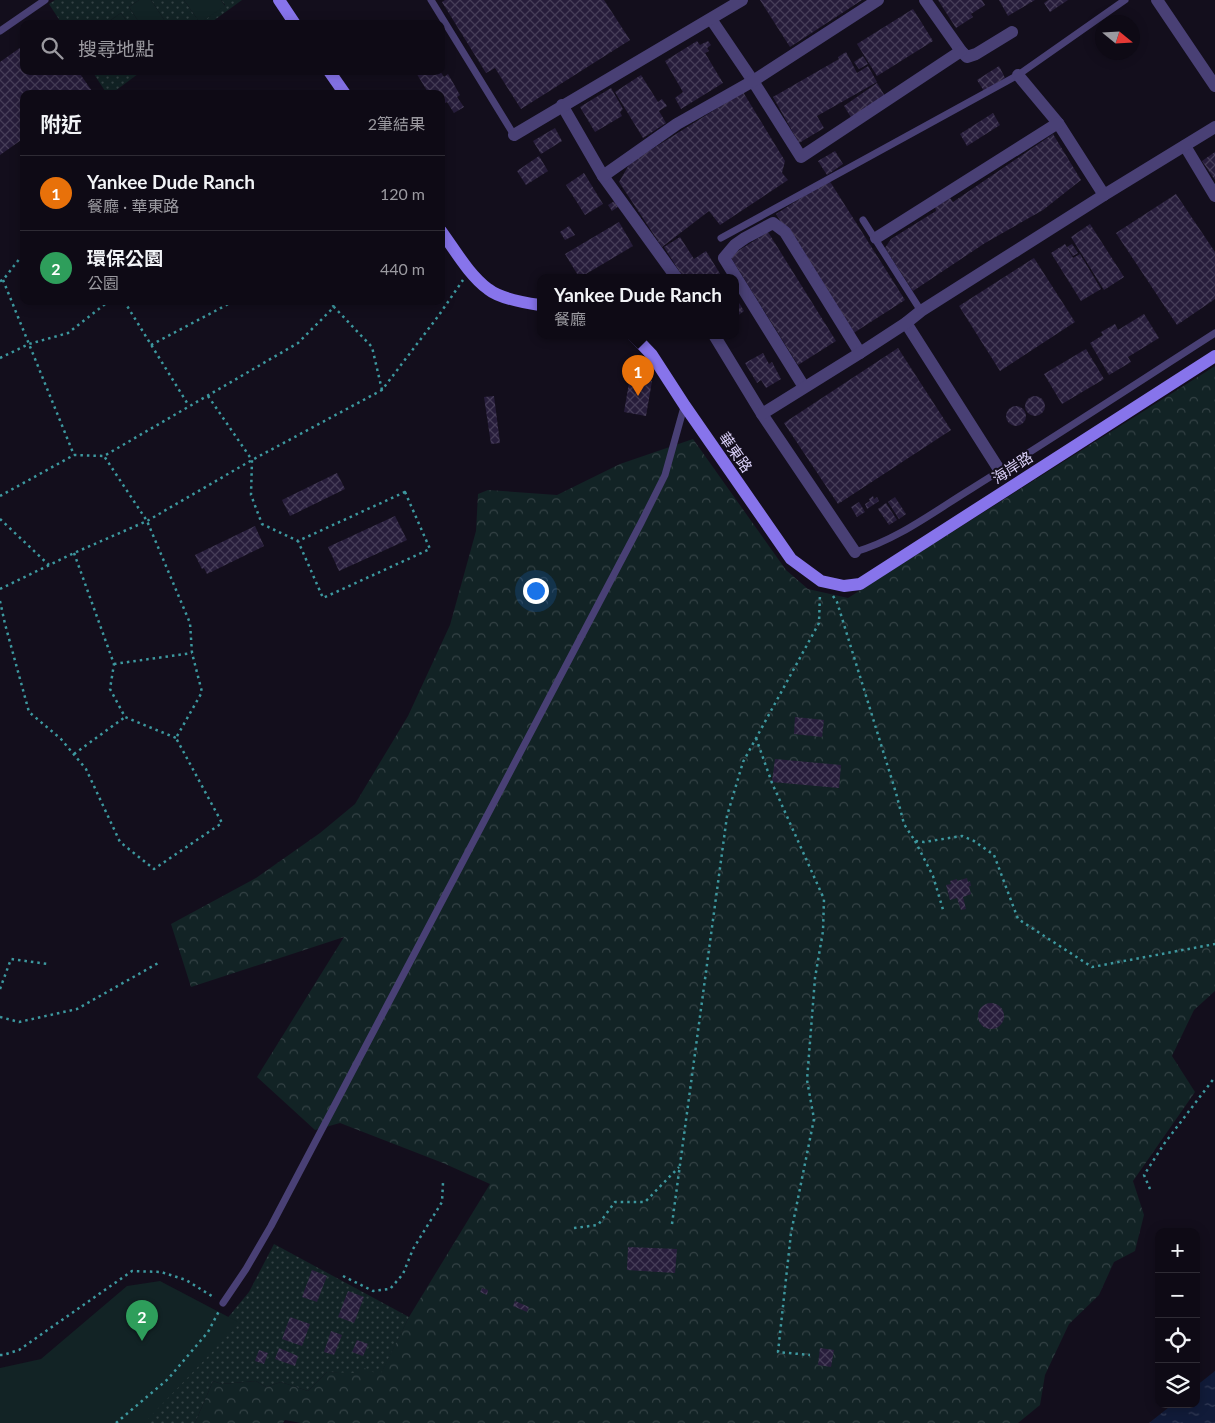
<!DOCTYPE html>
<html lang="zh-TW">
<meta charset="utf-8">
<style>
body{margin:0;font-family:Lato,"Noto Sans TC",sans-serif;background:#1c1822;color:#f1f3f6}
.controls{position:absolute;right:15px;bottom:15px;display:grid;overflow:hidden;border-radius:10px;box-shadow:0 2px 12px #0003}
.controls button{width:45px;height:45px;display:grid;place-items:center;padding:0;border:0;border-bottom:1px solid #2e2b34;background:#0e0a15;color:#f1f3f6;font:25px sans-serif}
.compass{position:absolute;left:1095px;top:15px;width:45px;height:45px;border-radius:50%;background:#0e0a15;box-shadow:0 2px 12px #0003;rotate:108deg}
.you{position:absolute;left:535px;top:590px;width:18px;height:18px;margin:-12px;border:4px solid #fff;border-radius:50%;background:#1a73e8;box-shadow:0 0 0 8px #1a73e833}
.badge{display:grid;place-items:center;width:32px;height:32px;border-radius:50%;background:#1eacd6;color:#fff;font-size:16px;font-weight:700}
.pin{position:absolute;translate:-50% -41px;filter:drop-shadow(0 1px 2px #0008)}
.pin::after{content:'';position:absolute;top:26px;width:18px;height:15px;background:inherit;clip-path:polygon(0 0,100% 0,50% 100%)}
.popup{position:absolute;left:537px;top:274px;width:202px;height:65px;box-sizing:border-box;display:grid;place-content:center;border-radius:10px;background:#0e0a15;filter:drop-shadow(0 1px 4px #0005);font-size:16px;white-space:nowrap;color:#9b9aa0}
.popup b{font-size:19px;color:#f1f3f6}
.popup::after{content:'';position:absolute;left:50%;top:100%;margin-left:-10px;border:10px solid transparent;border-top-color:#0e0a15}
.list{margin:0;padding:0;list-style:none}
h2{display:flex;justify-content:space-between;align-items:center;height:65px;margin:0;padding:0 20px;font-size:21px}
h2 small{font-size:16px;font-weight:400;color:#9b9aa0}
.list li{display:grid;grid-template-columns:32px 1fr auto;gap:15px;align-items:center;box-sizing:border-box;height:75px;padding:0 20px;border-top:1px solid #2e2b34}
.list b{display:block;font-size:19px;white-space:nowrap}
.list p{margin:0;font-size:16px;white-space:nowrap;color:#9b9aa0}
.list em{font-size:16px;font-style:normal;color:#9b9aa0}
.icon{flex:none;width:28px;height:28px;fill:none;stroke:currentColor;stroke-width:2;stroke-linecap:round;stroke-linejoin:round}
.map{position:relative;flex:none;width:1215px;height:1423px;overflow:hidden}
.search{position:absolute;background:#0e0a15;box-shadow:0 2px 12px #0003;left:20px;top:20px;width:425px;height:55px;display:flex;align-items:center;gap:12px;box-sizing:border-box;padding:0 18px;border-radius:10px;color:#9b9aa0;font-size:19px}
.panel{position:absolute;background:#0e0a15;box-shadow:0 2px 12px #0003;left:20px;top:90px;width:425px;height:215px;border-radius:10px}
.map>svg:first-child{display:block}
</style>
<div class="map">
<svg width="1215" height="1423" viewBox="0 0 1215 1423">
<defs>
<pattern id="grass-dots" width="8" height="8" patternUnits="userSpaceOnUse" patternTransform="scale(1.25)"><rect width="8" height="8" fill="#122325"/><path d="M2 2h.1M6 6h.1" fill="none" stroke="#344245" stroke-width="1.8" stroke-linecap="round"/></pattern>
<pattern id="forest-crowns" width="20" height="18" patternUnits="userSpaceOnUse" patternTransform="scale(1.25)"><rect width="20" height="18" fill="#122325"/><path d="M2 6a3 3 0 1 1 6 0M12 15a3 3 0 1 1 6 0" fill="none" stroke="#344245"/></pattern>
<pattern id="water-ripples" width="26" height="14" patternUnits="userSpaceOnUse" patternTransform="scale(1.25)"><rect width="26" height="14" fill="#111b39"/><path d="M2 4q2-2 4 0t4 0M15 11q2-2 4 0t4 0" fill="none" stroke="#333b56"/></pattern>
<pattern id="building-cross-hatch" width="8" height="8" patternUnits="userSpaceOnUse" patternTransform="scale(1.25)"><rect width="8" height="8" fill="#271d3b"/><path d="M0 0l8 8M0 8l8-8" fill="none" stroke="#463d58"/></pattern>
</defs>
<rect width="100%" height="100%" fill="#130e1c"/>
<g fill="url(#grass-dots)">
<path d="M55,0H139L129,7L140,24H129L121,13L105,24H62L49,4Z"/>
<path d="M151,0H184L200,23L225,5L221,0H242L209,24H167Z"/>
<path d="M92,71H142L111,94H107Z"/>
<path d="M274,1244L409,1317L380,1376L327,1372L308,1391L281,1382L266,1387L256,1381L222,1384L213,1381L195,1423H128L172,1385L249,1292Z"/>
</g>
<path fill="url(#forest-crowns)" d="M1215,366V991L1194,1010L1172,1056L1195,1092L1133,1181L1144,1215L1135,1251L1114,1262L1099,1295L1069,1324L1045,1375L1040,1405L1018,1423H301L285,1420L283,1423H195L213,1381L222,1384L256,1381L266,1387L281,1382L308,1391L327,1372L355,1373L362,1367L380,1375L409,1317L490,1184L443,1163L340,1123L315,1130L257,1077L344,937L191,987L171,924L256,878L320,833L355,804L408,716L450,625L476,531L478,494L488,490L557,495L620,464L693,439L786,570L808,589L848,598Z"/>
<g fill="#122325">
<path d="M139,0H151L167,24H140L129,7Z"/>
<path d="M184,0H221L225,6L200,23Z"/>
<path d="M121,13L129,24H105Z"/>
<path d="M160,1281L240,1323L144,1423H0V1368L41,1359L127,1286Z"/>
</g>
<path fill="url(#water-ripples)" d="M1215,1371V1423H1149L1173,1404H1196V1386Z"/>
<g fill="url(#building-cross-hatch)">
<path d="M445,0H604L630,40L521,109L495,68L486,73L442,2Z"/>
<path d="M760,0H862L790,47Z"/>
<path d="M938,0H982L985,5L971,14L973,17L956,28Z"/>
<path d="M999,0H1035L1008,16Z"/>
<path d="M1048,0H1068L1050,12L1044,3Z"/>
<path d="M913,9L933,41L877,76L857,44Z"/>
<path d="M697,41L700,45L708,41L711,45L707,48L709,51L705,53L723,83L681,109L675,98L683,92L665,61Z"/>
<path d="M24,45V71H78L92,91L88,94H24V138L0,155V62Z"/>
<path d="M846,52L857,73L868,66L877,82L817,116L824,128L799,143L773,97L839,59L838,57Z"/>
<path d="M863,56L868,64L859,69L854,62Z"/>
<path d="M999,66L1005,78L984,91L977,80Z"/>
<path d="M415,71H440L444,77L448,74L460,95L457,97L464,107L454,113L447,102L441,105V94H429Z"/>
<path d="M641,75L658,102L662,99L667,106L659,111L666,123L643,138L615,92Z"/>
<path d="M877,83L885,96L852,119L844,106Z"/>
<path d="M611,88L623,109L620,112L622,116L595,132L580,107Z"/>
<path d="M743,92L785,161L782,173L788,180L720,225L709,211L662,247L619,182L630,163Z"/>
<path d="M993,113L1000,125L967,146L960,134Z"/>
<path d="M555,128L562,141L541,154L533,141Z"/>
<path d="M1053,134L1081,180L1043,210L985,243L913,291L885,248L891,239L936,211L935,207L950,198L953,202Z"/>
<path d="M835,151L843,164L827,175L818,161Z"/>
<path d="M1215,152V180L1202,161Z"/>
<path d="M539,156L548,171L526,185L517,171Z"/>
<path d="M584,173L603,204L585,215L566,185Z"/>
<path d="M829,180L905,300L852,334L776,214Z"/>
<path d="M1176,194L1215,252V299L1177,325L1116,233Z"/>
<path d="M618,199L622,204L612,211L608,205Z"/>
<path d="M619,222L633,246L581,277H579L565,254Z"/>
<path d="M1090,224L1124,277L1104,290L1071,237Z"/>
<path d="M569,226L575,235L565,240L560,232Z"/>
<path d="M768,232L836,341L798,365L730,256Z"/>
<path d="M680,237L694,259L706,251L722,277H683L664,247Z"/>
<path d="M1065,244L1073,258L1080,254L1101,289L1081,301L1051,253Z"/>
<path d="M1072,244L1078,253L1073,256L1067,247Z"/>
<path d="M1034,258L1075,322L1000,371L959,306Z"/>
<path d="M736,298L744,311L736,317Z"/>
<path d="M1144,314L1159,338L1128,357L1131,362L1109,375L1090,343L1103,335L1101,332L1115,324L1118,330Z"/>
<path d="M898,348L951,430L838,504L784,423Z"/>
<path d="M1086,349L1104,379L1062,404L1044,374Z"/>
<path d="M763,353L769,364L772,362L781,379L766,388L761,380L757,383L745,363Z"/>
<path d="M630,377L652,381L646,416L624,412Z"/>
<circle cx="1035" cy="406" r="10"/>
<path d="M494,396L500,443L491,444L484,397Z"/>
<circle cx="1016" cy="416" r="10"/>
<path d="M337,473L345,489L290,516L282,500Z"/>
<path d="M873,496L874,499L877,497L879,501L867,509L865,504L870,501L869,499Z"/>
<path d="M895,497L906,514L899,519L888,502Z"/>
<path d="M859,502L865,512L857,517L851,507Z"/>
<path d="M886,503L897,520L889,525L878,509Z"/>
<path d="M395,516L407,540L339,571L328,547Z"/>
<path d="M255,526L264,546L207,574L204,568L202,569L195,555Z"/>
<path d="M795,717L824,720L822,737L794,734Z"/>
<path d="M775,759L841,765L839,788L772,782Z"/>
<path d="M967,878L968,882L970,881L971,886H969L971,894L963,897L966,909L961,910L957,898L950,900L946,885L951,884L950,881L957,879V881Z"/>
<circle cx="991" cy="1016" r="13"/>
<path d="M628,1247L677,1249L675,1273L627,1270Z"/>
<path d="M312,1270L327,1276L317,1302L302,1297Z"/>
<path d="M482,1288L488,1290L487,1295L480,1292Z"/>
<path d="M348,1291L364,1297L354,1323L338,1317Z"/>
<path d="M515,1301L529,1307L527,1312L513,1306Z"/>
<path d="M290,1317L310,1324L302,1346L282,1339Z"/>
<path d="M331,1331L342,1335L334,1355L324,1352Z"/>
<path d="M357,1340L368,1344L363,1356L352,1352Z"/>
<path d="M279,1348L298,1356L295,1366L275,1359Z"/>
<path d="M820,1348L834,1350L831,1367L818,1365Z"/>
<path d="M259,1350L268,1353L264,1364L255,1361Z"/>
</g>
<g fill="none" stroke-linecap="round" stroke-linejoin="round">
<g stroke="#3d989f" stroke-width="2.5" stroke-dasharray="2.5 4" stroke-linecap="butt">
<path d="M3,280L74,455"/>
<path d="M0,281L3,280L24,253"/>
<path d="M124,301L189,406"/>
<path d="M338,301L334,307L372,347L382,390"/>
<path d="M151,345L234,301"/>
<path d="M0,358L29,344L68,333L109,301"/>
<path d="M208,396L252,460L251,495L262,524L298,541"/>
<path d="M405,492L430,549L323,598L298,541Z"/>
<path d="M0,496L74,455L104,456L298,343L334,307L330,301"/>
<path d="M0,519L49,565"/>
<path d="M74,553L114,664L110,689L125,717L176,738"/>
<path d="M0,589L74,553L147,521L252,460L382,390L439,315L463,280"/>
<path d="M833,596L837,602L896,793L904,824L915,841L924,842L962,836L974,841L994,855L1018,919L1092,967L1215,944"/>
<path d="M0,601L5,624L29,712L61,739L86,769L120,842L154,869L222,823L176,738L202,692L192,653L190,623L147,521L104,456"/>
<path d="M114,664L192,653"/>
<path d="M756,738L772,783L824,899L823,931L815,978L807,1080L814,1119L791,1233L778,1352L810,1355"/>
<path d="M74,754L125,717"/>
<path d="M915,841L933,876L944,913"/>
<path d="M0,989L11,959L48,964"/>
<path d="M0,1017L19,1022L77,1009L160,962"/>
<path d="M1150,1189L1144,1175L1164,1144L1215,1077"/>
<path d="M672,1224L727,816L743,762L819,623L820,593"/>
<path d="M574,1228L598,1225L615,1202H645L679,1167"/>
<path d="M343,1276L373,1291L390,1289L403,1274L413,1249L442,1202L443,1183"/>
<path d="M0,1355H3L19,1350L132,1271L161,1272L186,1280L215,1298"/>
<path d="M116,1423L168,1379L208,1332L219,1311"/>
</g>
<g stroke="#494075" stroke-width="7">
<path d="M431,0L514,135"/>
<path d="M0,31L45,0"/>
<path d="M863,220L921,311"/>
<path d="M721,238L1018,75L1125,0"/>
<path d="M855,552C897,540 935,511 971,489C1053,438 1134,385 1215,333"/>
<path d="M223,1303L246,1269L271,1226L641,523L665,475L684,407"/>
</g>
<g stroke="#494075" stroke-width="12">
<path d="M925,0L961,51L967,57L976,54L1012,32"/>
<path d="M1157,0L1215,86"/>
<path d="M711,19L753,81L801,157L961,51"/>
<path d="M1018,75L1058,123L1104,195"/>
<path d="M562,105L603,176L676,277"/>
<path d="M514,135L742,0"/>
<path d="M1185,146L1215,196"/>
<path d="M603,176L677,124L753,81L878,0"/>
<path d="M876,238L1058,123"/>
<path d="M906,323L1000,471"/>
<path d="M714,335L762,414L855,552"/>
<path d="M804,387L724,258L735,245L745,238L773,223L785,232L860,353"/>
<path d="M762,414L860,353L906,323L921,311L1104,195L1215,127"/>
</g>
<g stroke="#8774eb" stroke-width="12">
<path d="M279,0L295,24"/>
<path d="M329,71L345,94"/>
<path d="M441,231C455,250 469,275 488,289C499,298 526,303 540,305"/>
<path d="M633,335L652,355L685,406L791,559L821,581L844,586L860,584L1215,356"/>
</g>
</g>
<g text-anchor="middle" dominant-baseline="central" stroke-width="4" stroke-linejoin="round" paint-order="stroke">
<g font-size="15" fill="#dad0f8" stroke="#130e1c">
<text transform="translate(736 452) rotate(55)">華東路</text>
<text transform="translate(1012 467) rotate(-33)">海岸路</text>
</g>
</g>
</svg>
<div class="controls">
<button>+</button>
<button>−</button>
<button><svg class="icon" aria-label="locate" viewBox="0 0 24 24"><circle cx="12" cy="12" r="6"/><path d="M12 2v4M12 18v4M2 12h4M18 12h4"/></svg></button>
<button><svg class="icon" aria-label="layers" viewBox="0 0 24 24"><path d="M12 4l9 5-9 5-9-5zM3 14l9 5 9-5"/></svg></button>
</div>
<svg class="compass" viewBox="-18 -18 36 36"><path d="M0-13l5 13h-10z" fill="#e53935"/><path d="M0 13l5-13h-10z" fill="#9b9aa0"/></svg>
<div class="you"></div>
<div class="pin badge" style="left:638px;top:396px;background:#e8710a">1</div>
<div class="popup"><b>Yankee Dude Ranch</b>餐廳</div>
<div class="pin badge" style="left:142px;top:1341px;background:#2e9e5b">2</div>
<div class="search"><svg class="icon" aria-label="search" viewBox="0 0 24 24"><circle cx="10" cy="10" r="6"/><path d="M15 15l6 6"/></svg>搜尋地點</div>
<section class="panel">
<h2>附近<small>2筆結果</small></h2>
<ul class="list">
<li><span class="badge" style="background:#e8710a">1</span><div><b>Yankee Dude Ranch</b><p>餐廳 · 華東路</p></div><em>120 m</em></li>
<li><span class="badge" style="background:#2e9e5b">2</span><div><b>環保公園</b><p>公園</p></div><em>440 m</em></li>
</ul>
</section>
</div>
